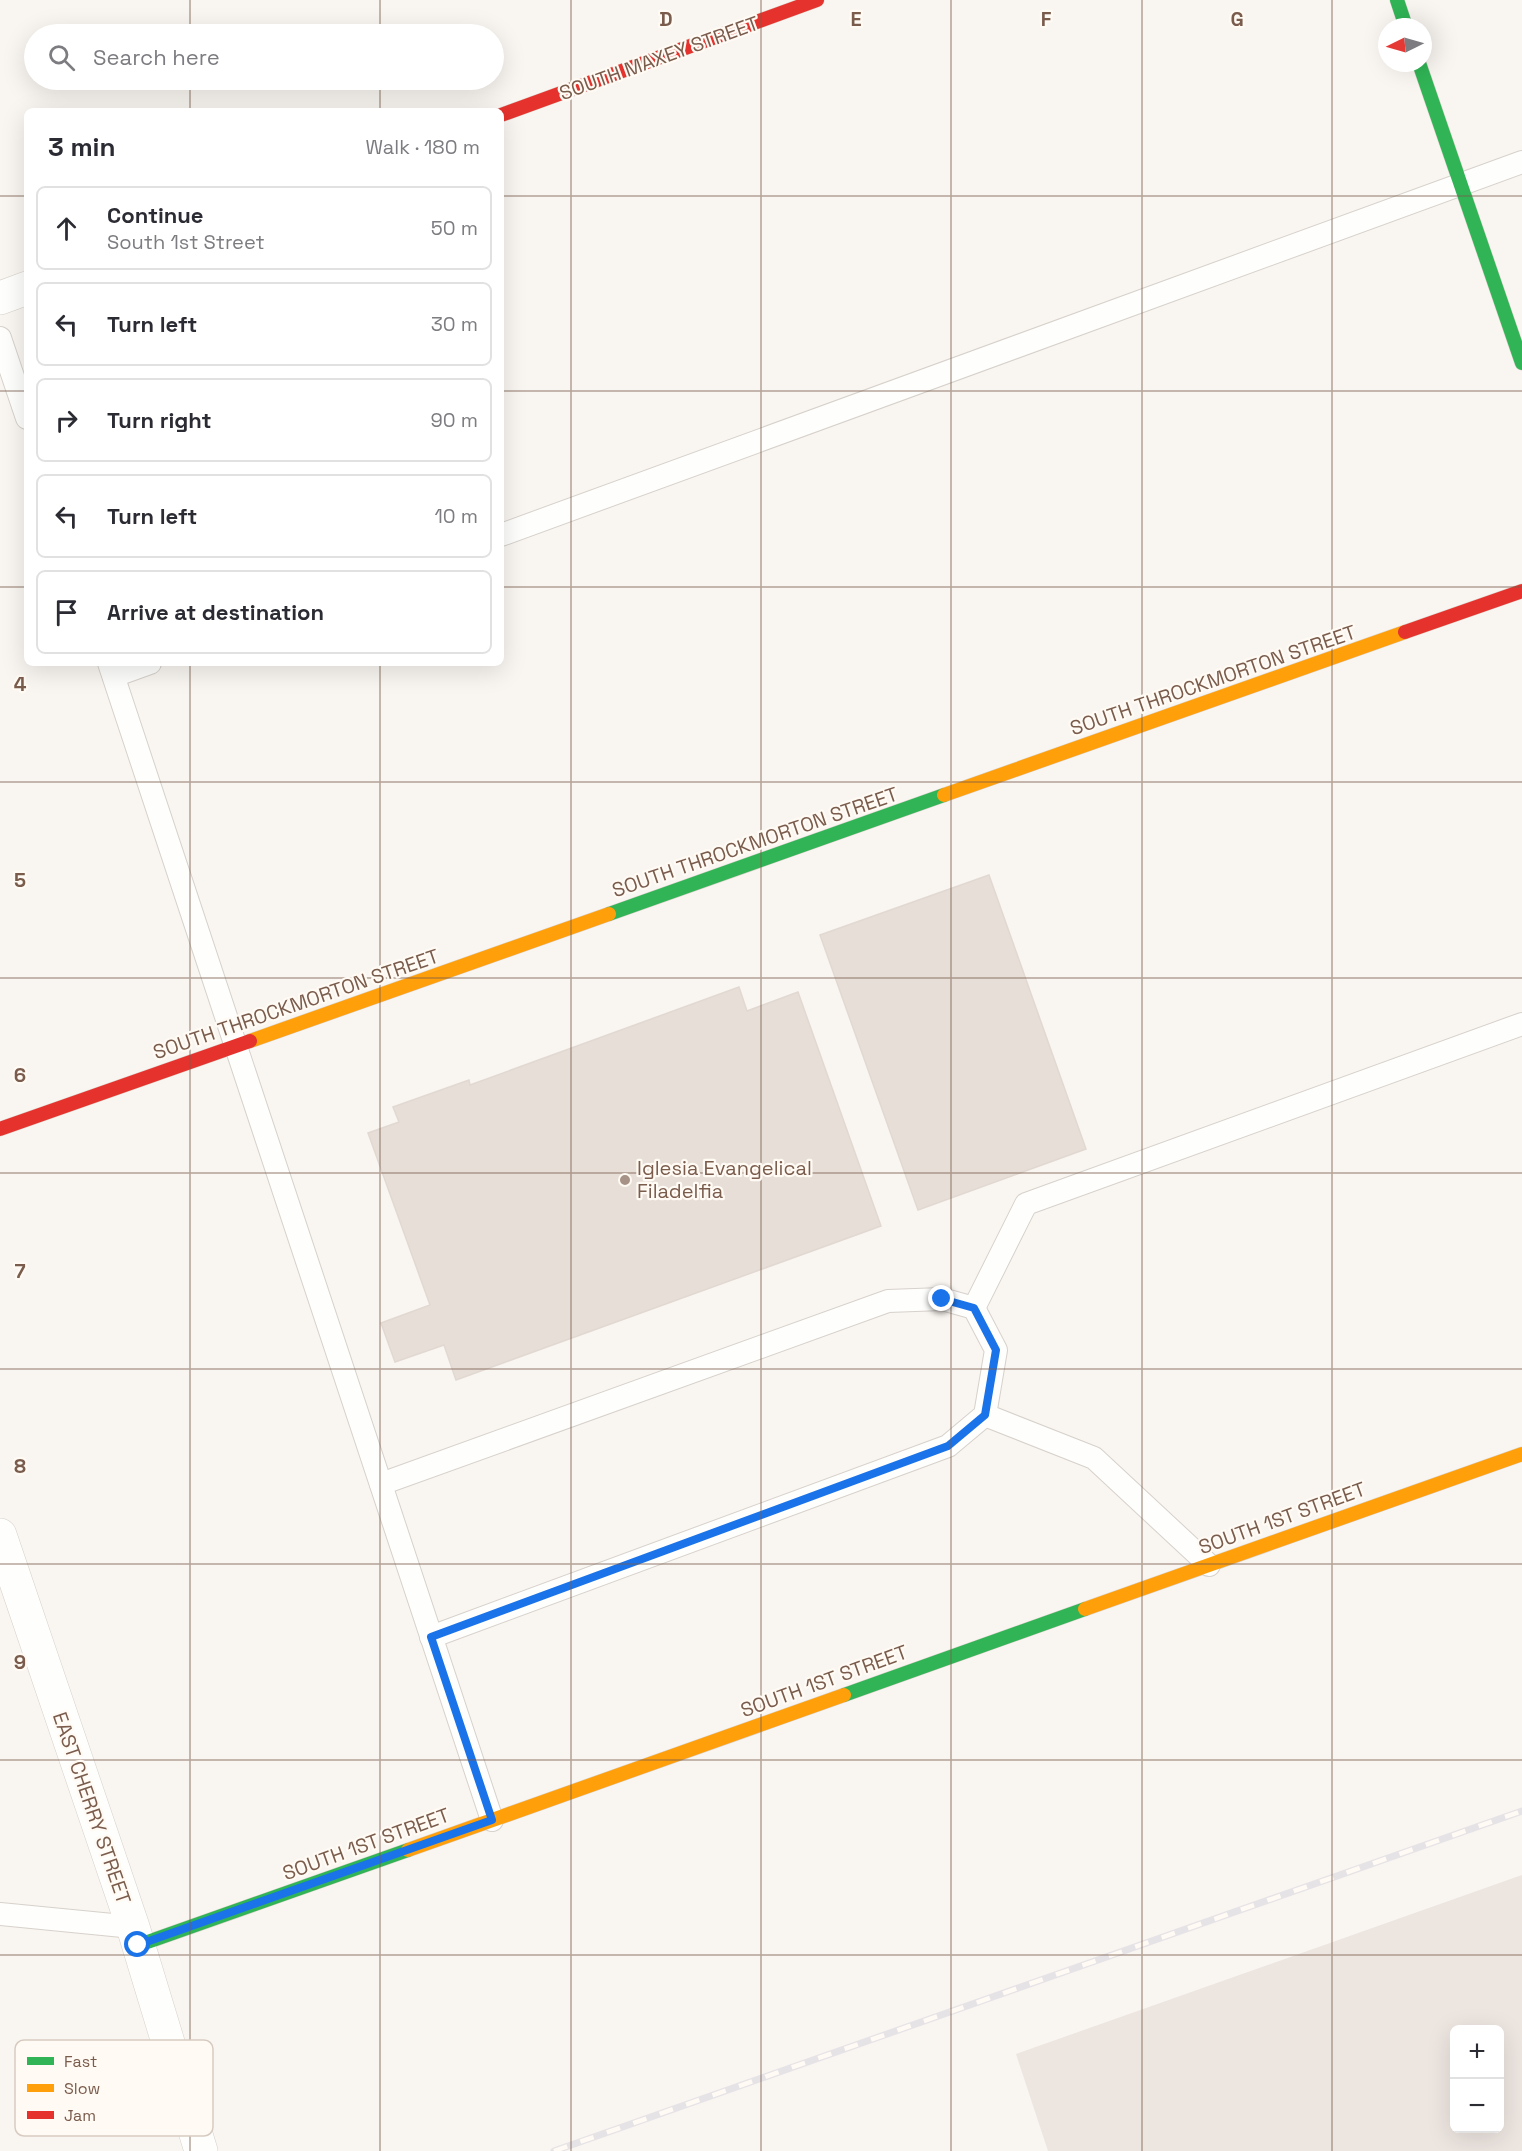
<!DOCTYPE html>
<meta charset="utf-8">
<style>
body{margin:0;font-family:"Space Grotesk",sans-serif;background:#f7f7f7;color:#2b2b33}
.controls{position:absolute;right:18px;bottom:18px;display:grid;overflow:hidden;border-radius:9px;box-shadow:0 6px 24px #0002}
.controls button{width:54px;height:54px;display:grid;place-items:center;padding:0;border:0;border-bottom:2px solid #e1e1e2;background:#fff;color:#2b2b33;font:30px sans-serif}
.compass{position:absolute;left:1378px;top:18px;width:54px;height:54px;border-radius:50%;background:#fff;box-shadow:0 6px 24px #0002;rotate:265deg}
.stop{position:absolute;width:18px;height:18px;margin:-14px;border:4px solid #1a73e8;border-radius:50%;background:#fff}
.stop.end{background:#1a73e8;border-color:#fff;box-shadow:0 2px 6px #0008}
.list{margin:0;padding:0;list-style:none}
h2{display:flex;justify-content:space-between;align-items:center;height:78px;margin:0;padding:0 24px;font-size:26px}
h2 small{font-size:20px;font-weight:400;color:#7c7c81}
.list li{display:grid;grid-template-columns:39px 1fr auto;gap:18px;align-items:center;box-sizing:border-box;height:84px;margin:0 12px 12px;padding:0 12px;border:2px solid #e1e1e2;border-radius:9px}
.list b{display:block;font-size:22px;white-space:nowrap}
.list p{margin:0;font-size:20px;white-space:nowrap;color:#7c7c81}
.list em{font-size:20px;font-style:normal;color:#7c7c81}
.icon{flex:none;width:33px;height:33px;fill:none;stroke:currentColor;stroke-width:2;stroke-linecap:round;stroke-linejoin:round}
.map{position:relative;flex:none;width:1522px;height:2151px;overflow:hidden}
.search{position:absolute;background:#fff;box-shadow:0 6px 24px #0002;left:24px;top:24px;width:480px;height:66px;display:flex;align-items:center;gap:15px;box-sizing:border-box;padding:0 21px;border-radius:33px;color:#7c7c81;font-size:22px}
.panel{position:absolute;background:#fff;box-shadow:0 6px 24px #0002;left:24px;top:108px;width:480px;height:558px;border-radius:9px}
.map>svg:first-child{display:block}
</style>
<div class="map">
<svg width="1522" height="2151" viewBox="0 0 1522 2151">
<rect width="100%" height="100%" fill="#f9f5f0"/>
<path fill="#ede5e0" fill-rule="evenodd" d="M1522,1875V2151H1048L1016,2054ZM1454,2030H1500V2128H1454Z"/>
<g fill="#e6ded7" stroke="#e2d8d2" stroke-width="1.5">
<path d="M989,875L1086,1149L918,1210L820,935Z"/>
<path d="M739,987L747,1011L798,992L881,1226L456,1380L444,1345L395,1362L381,1323L430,1305L368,1133L399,1122L393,1107L469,1080L470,1085Z"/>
</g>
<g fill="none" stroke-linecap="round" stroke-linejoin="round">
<g stroke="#d7d1cb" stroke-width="24">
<g id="lane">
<path d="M0,338L27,418"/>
<path d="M501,535L1522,162"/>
<path d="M109,663L492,1820"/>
<path d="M114,676L150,663"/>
<path d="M974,1308L1026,1204L1522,1024"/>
<path d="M985,1415L1094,1458L1209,1565"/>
<path d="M381,1484L888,1301L942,1299L974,1308L996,1350L985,1415L948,1446L431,1637"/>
<path d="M0,1914L133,1927"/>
</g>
</g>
<g stroke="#d7d1cb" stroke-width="34">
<g id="street">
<path d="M0,298L27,288"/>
<path d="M0,1535L133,1927L201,2151"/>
</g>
</g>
<g stroke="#d9d2cb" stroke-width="15">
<g id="fast">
<path d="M1397,0L1406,27"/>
<path d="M1419,63L1522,363"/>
<path d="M609,914L944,795"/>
<path d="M844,1695L1085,1609"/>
<path d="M139,1945L408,1850"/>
</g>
</g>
<g stroke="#d9d2cb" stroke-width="15">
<g id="slow">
<path d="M944,795L1405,632"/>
<path d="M250,1041L609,914"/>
<path d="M1085,1609L1522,1454"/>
<path d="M408,1850L844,1695"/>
</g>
</g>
<g stroke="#d9d2cb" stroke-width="15">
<g id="jam">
<path d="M501,115L817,0"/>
<path d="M1405,632L1522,591"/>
<path d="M0,1129L250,1041"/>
</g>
</g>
<use href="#lane" stroke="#fefefd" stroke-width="22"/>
<use href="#street" stroke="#fefefd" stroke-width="33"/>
<use href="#fast" stroke="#30b455" stroke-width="14"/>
<use href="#slow" stroke="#ff9f0a" stroke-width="14"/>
<use href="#jam" stroke="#e5322d" stroke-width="14"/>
<g stroke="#e6e3e7" stroke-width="7">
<path id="rail" d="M554,2151L1522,1811"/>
</g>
<use href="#rail" stroke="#fffaf3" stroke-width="4.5" stroke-dasharray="14" stroke-linecap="butt"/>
</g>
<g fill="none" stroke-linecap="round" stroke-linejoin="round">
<path stroke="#1a73e8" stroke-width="8" d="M138,1945L492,1820L431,1637L948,1446L985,1415L996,1350L974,1308L942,1299"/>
</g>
<path fill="none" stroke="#7a5c4d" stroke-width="1.5" stroke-opacity="0.55" d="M190,0V34M380,0V34M571,0V2151M761,0V2151M951,0V2151M1142,0V2151M1332,0V2151M190,80V111M380,80V111M0,196H27M501,196H1522M0,391H27M501,391H1522M0,587H27M501,587H1522M190,663V2151M380,663V2151M0,782H1522M0,978H1522M0,1173H1522M0,1369H1522M0,1564H1522M0,1760H1522M0,1955H1522"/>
<circle fill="#a69286" stroke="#fffaf3" stroke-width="2" cx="625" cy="1180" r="6"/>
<g text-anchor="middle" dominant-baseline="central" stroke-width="4.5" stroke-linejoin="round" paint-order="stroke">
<g font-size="20" fill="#7a5c4d" stroke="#fffaf3">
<text transform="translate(659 58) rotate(-20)">SOUTH MAXEY STREET</text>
<text transform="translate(1213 680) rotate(-19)">SOUTH THROCKMORTON STREET</text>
<text transform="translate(755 842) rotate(-19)">SOUTH THROCKMORTON STREET</text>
<text transform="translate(296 1004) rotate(-19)">SOUTH THROCKMORTON STREET</text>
<text transform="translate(1282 1518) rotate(-20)">SOUTH 1ST STREET</text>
<text transform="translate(824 1681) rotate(-20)">SOUTH 1ST STREET</text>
<text transform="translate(92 1808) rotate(71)">EAST CHERRY STREET</text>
<text transform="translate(366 1844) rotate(-20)">SOUTH 1ST STREET</text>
</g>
<g font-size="20" fill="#7a5c4d" stroke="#fffaf3" text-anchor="start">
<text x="637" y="1168">Iglesia Evangelical<tspan x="637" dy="23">Filadelfia</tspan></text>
</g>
</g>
<rect x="15" y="2040" width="198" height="96" rx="9" fill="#fffaf3" stroke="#d7cbc1" stroke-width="1.5"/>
<rect x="27" y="2057" width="27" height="8" fill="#30b455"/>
<rect x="27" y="2084" width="27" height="8" fill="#ff9f0a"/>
<rect x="27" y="2111" width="27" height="8" fill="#e5322d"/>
<g font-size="16" fill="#7a5c4d">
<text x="64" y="2067">Fast</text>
<text x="64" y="2094">Slow</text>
<text x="64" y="2121">Jam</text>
</g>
<g font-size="20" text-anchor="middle" font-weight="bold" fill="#7a5c4d" stroke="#fffaf3" stroke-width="4.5" stroke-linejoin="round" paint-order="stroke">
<text x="666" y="26">D</text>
<text x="856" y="26">E</text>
<text x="1046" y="26">F</text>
<text x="1237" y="26">G</text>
<text x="20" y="691">4</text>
<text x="20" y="887">5</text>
<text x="20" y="1082">6</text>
<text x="20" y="1278">7</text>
<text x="20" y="1473">8</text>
<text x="20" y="1669">9</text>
</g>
</svg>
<div class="controls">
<button>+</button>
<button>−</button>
</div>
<svg class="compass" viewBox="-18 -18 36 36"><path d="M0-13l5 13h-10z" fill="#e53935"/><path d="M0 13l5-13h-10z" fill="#7c7c81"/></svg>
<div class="stop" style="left:138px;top:1945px"></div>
<div class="stop end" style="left:942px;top:1299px"></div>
<div class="search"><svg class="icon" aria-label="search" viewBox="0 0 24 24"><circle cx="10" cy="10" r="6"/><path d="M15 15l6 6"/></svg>Search here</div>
<section class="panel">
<h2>3 min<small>Walk · 180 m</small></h2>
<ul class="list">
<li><svg class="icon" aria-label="ahead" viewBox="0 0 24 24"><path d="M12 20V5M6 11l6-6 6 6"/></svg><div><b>Continue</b><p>South 1st Street</p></div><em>50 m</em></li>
<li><svg class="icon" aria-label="left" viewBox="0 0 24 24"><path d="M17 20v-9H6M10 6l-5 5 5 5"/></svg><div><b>Turn left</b></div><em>30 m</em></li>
<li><svg class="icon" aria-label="right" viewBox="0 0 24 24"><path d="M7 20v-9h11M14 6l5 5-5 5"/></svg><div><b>Turn right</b></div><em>90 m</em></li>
<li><svg class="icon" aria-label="left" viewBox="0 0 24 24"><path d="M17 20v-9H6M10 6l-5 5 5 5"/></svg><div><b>Turn left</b></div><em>10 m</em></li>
<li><svg class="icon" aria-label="arrive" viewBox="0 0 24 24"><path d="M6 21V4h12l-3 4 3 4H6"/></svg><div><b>Arrive at destination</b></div></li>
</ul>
</section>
</div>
